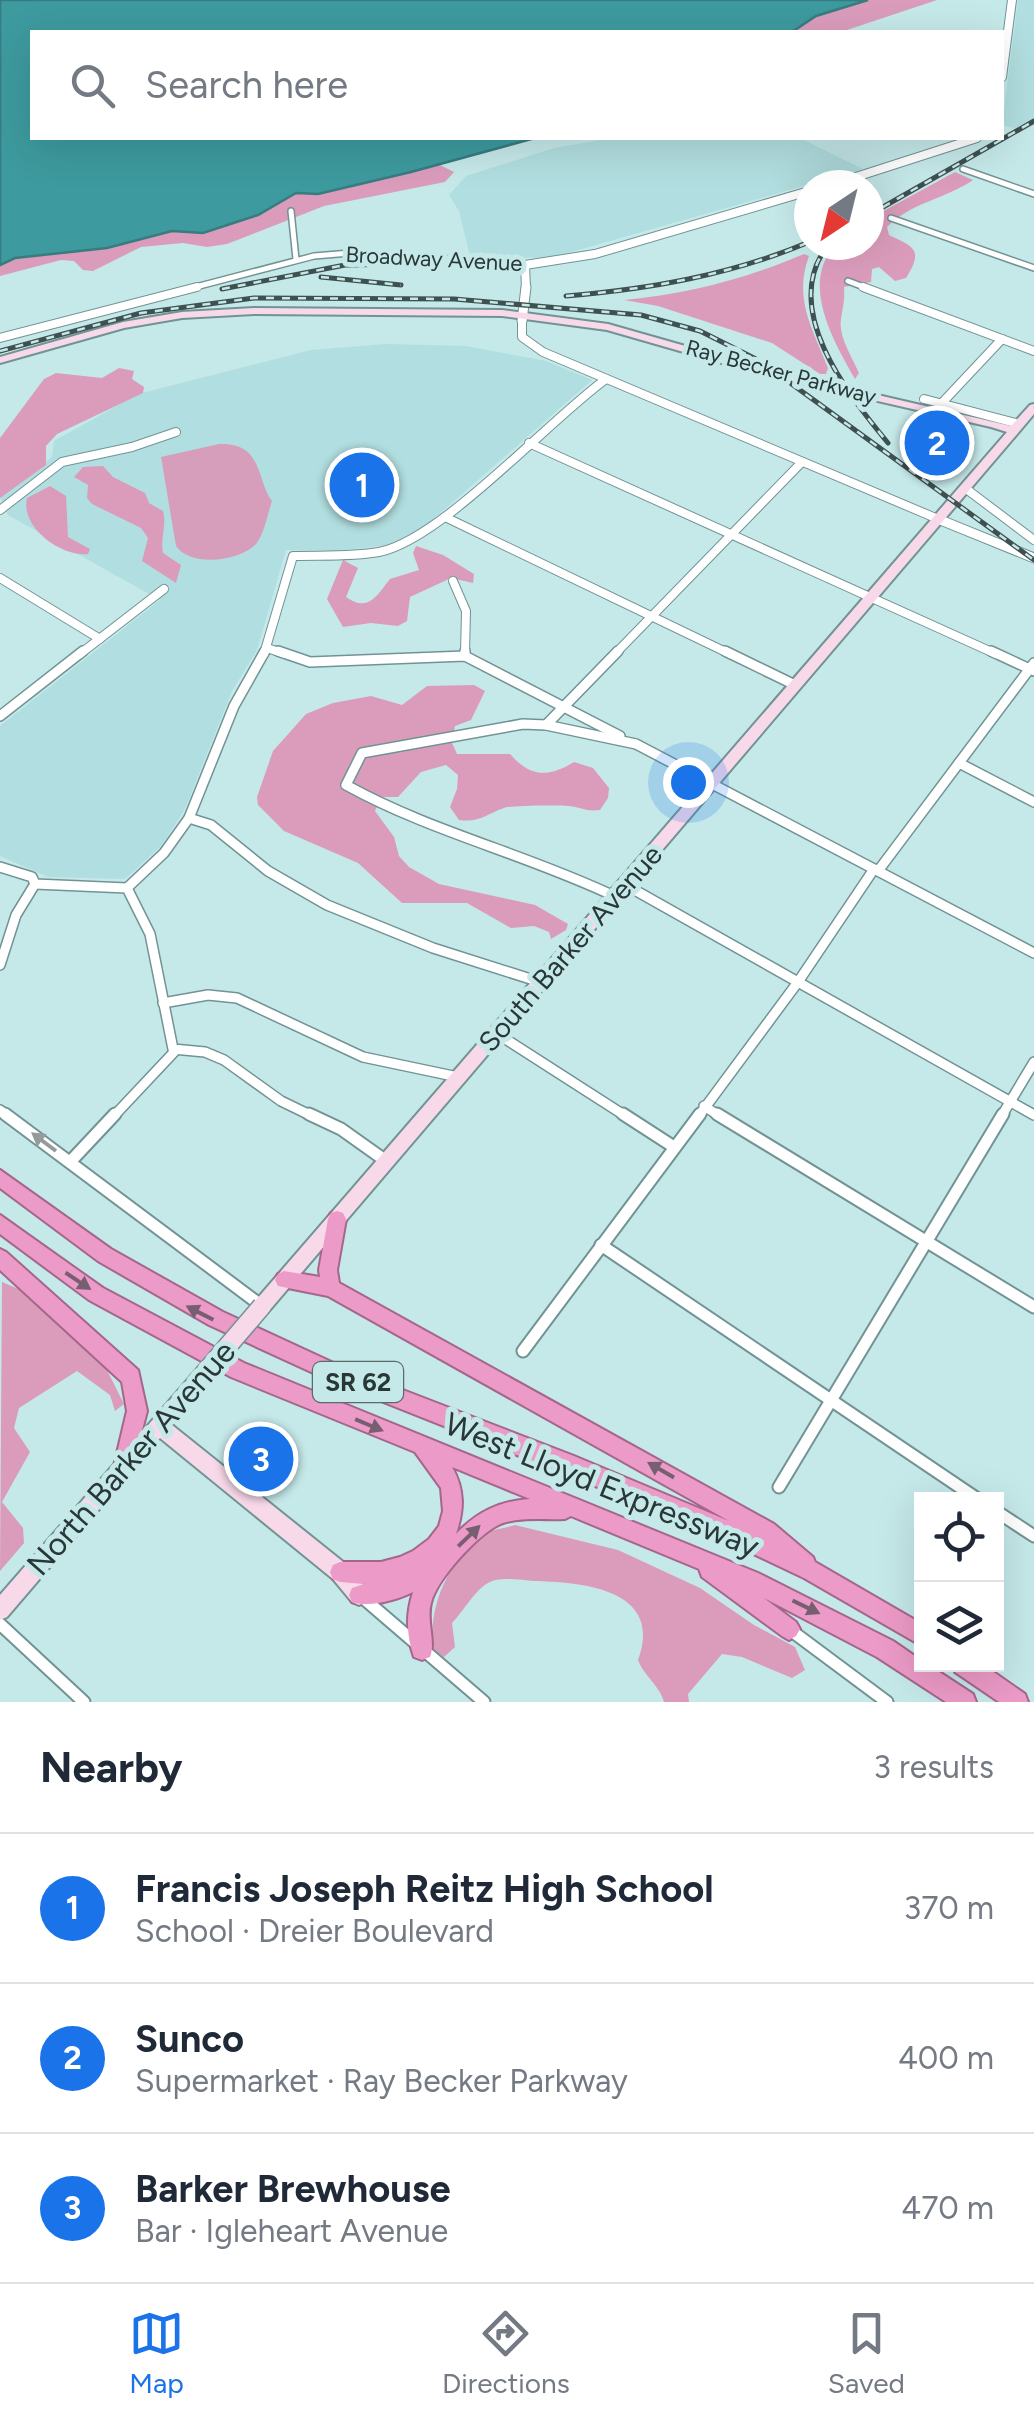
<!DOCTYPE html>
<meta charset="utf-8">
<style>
body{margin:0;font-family:Figtree,sans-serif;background:#f2f2f3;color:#1f2937}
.controls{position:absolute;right:30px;bottom:30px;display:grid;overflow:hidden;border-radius:0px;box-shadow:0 10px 40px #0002}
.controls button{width:90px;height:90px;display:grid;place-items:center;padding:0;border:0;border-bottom:2px solid #e0e1e3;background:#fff;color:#1f2937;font:50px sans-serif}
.compass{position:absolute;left:794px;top:170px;width:90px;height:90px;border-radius:50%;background:#fff;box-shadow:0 10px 40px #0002;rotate:215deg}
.you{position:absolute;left:688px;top:782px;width:35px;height:35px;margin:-25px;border:8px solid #fff;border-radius:50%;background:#1a73e8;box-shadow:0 0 0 15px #1a73e833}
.badge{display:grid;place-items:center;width:65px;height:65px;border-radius:50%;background:#1a73e8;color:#fff;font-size:32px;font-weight:700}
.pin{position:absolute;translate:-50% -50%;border:5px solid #fff;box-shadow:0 2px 10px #0006}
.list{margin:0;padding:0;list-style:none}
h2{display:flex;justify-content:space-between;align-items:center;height:130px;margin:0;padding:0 40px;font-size:42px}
h2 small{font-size:32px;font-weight:400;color:#747a83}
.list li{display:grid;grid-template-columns:65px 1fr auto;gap:30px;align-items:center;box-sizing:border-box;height:150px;padding:0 40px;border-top:2px solid #e0e1e3}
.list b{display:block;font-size:38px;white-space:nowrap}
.list p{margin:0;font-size:32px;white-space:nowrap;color:#747a83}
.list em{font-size:32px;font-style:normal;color:#747a83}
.icon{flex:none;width:55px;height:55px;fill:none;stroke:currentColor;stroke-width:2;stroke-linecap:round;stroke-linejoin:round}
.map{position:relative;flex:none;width:1034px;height:1702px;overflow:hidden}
.search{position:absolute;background:#fff;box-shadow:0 10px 40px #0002;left:30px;right:30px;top:30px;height:110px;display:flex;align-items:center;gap:25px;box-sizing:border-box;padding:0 35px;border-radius:0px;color:#747a83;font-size:38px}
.sheet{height:580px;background:#fff}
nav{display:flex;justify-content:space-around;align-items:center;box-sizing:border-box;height:140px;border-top:2px solid #e0e1e3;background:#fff;font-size:28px;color:#747a83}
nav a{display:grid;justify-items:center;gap:5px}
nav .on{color:#1a73e8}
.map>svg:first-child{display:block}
</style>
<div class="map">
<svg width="1034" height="1702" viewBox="0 0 1034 1702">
<rect width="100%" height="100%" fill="#c5e8e9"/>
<g fill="#b1dee0">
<path d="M1018,0H1034V125L1021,130L1002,125Z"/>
<path d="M612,138H800L863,169L550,258L470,256L459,211L449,195L466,176L554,148Z"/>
<path d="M386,344L466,346L546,361L592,380L421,530L388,545L335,551L286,550L257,650L232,691L185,809L161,846L125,879L48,877L0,856V726L160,600L8,515L0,497L52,457L54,441L138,394L311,350Z"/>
</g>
<path fill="#d79ebb" d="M219,444C264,442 256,481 272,501C268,512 264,535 256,544C239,562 190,567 176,546L161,457Z"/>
<g fill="#db9cbc">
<path d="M868,0H937L841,32H792L816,16Z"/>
<path d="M440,165L454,172L445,182L324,206L227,244L207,247L183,243L141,247L93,271L83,270L74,261L61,260L0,276V265L14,258L107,248L172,231L203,233L258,215L296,193L318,194Z"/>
<path d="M955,172L973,180C945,199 910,203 887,227L889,235C914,247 924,249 906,278L895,281L879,267L872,269L871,282L844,287C845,300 843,306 841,319C838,336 852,357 859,373L855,379C834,342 799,282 836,245H869V219Z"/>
<path d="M804,254L809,256C793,299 813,329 828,368L826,374H820L772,343L658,306L624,300C687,294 745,279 804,254Z"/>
<path d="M119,368L134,371L132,379L144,387L143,393L57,434L46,446V465L0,498V438L44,379L56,373L102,378Z"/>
<path d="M103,466L113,477L145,493L149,503L163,511C167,526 160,538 163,553L181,565L176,583L142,561L148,538L141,528L92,504L87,498L88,485L74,477L83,467Z"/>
<path d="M50,486L66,496L68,537L90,549L88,554C61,557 20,527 27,498Z"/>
<path d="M416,546L443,555L474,574L473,583L451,578L410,597L407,621L398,626L371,623L343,627L327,599L343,560L358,568L346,597C369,613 377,595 390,579L419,570L413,553Z"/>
<path d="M474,685L485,691L471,720L455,726L452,743L457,754H510C530,777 548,778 574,762L593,768L609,788L608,798L600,810C587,812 580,807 569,806C558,805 513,805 504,808C486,814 480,823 459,820L450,807L457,789L458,775L446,765L421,772L398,797H381L375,811L394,837L399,856L409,867L439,884L535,905L568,924L566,930L551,939L549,932L534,926L511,928L467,903H402L358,863L284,831L258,805L257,797L273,751L306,714L333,703L371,696L402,705L427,686Z"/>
<path d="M2,1282L35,1296L102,1360L124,1404L115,1411L110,1395L77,1371L19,1408L14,1428L30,1452L2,1502L23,1528L24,1543L0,1571Z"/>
<path d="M515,1525L618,1550L700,1588L754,1625L795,1647L805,1670L792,1678L742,1657L722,1654L688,1694L689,1702H664C660,1686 644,1676 638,1660C664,1590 584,1582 534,1581C520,1580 500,1576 488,1583C475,1590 463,1612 452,1623L455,1647L444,1657L434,1651C426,1610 449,1558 484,1534C492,1529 506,1528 515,1525Z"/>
</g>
<path fill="#3d9a9e" stroke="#377c7f" stroke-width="2.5" d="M0,0H868L816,16L792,32H32V138H535L411,172L318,194L296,193L258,215L203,233L172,231L107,248L15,258L0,265Z"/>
<path fill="#527173" d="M255,1436L285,1460L267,1483L237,1458Z"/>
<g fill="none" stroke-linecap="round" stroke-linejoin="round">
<g stroke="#729394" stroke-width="8">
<g id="minor-far3">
<path d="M963,169L1034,194"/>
<path d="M291,211L296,259"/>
<path d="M891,218L1034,268"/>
<path d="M848,281L869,289"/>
<path d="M188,289L314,256L362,252L525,265"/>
</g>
</g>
<g stroke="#729394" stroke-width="10">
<g id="minor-far2">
<path d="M863,287L1034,351"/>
<path d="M522,321V337L543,352L938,519"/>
<path d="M0,338L197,287"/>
<path d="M924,399L1019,424"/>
<path d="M940,405L1002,339"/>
<path d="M529,443L996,654"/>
<path d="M965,488L1034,540"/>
<path d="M0,510L62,462L132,447L176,432"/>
<path d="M445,517L730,654"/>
<path d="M0,578L100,639"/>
<path d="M453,581L466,611L465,654"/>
<path d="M267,648L285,654"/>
<path d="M80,654L164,589"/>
<path d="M264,654L293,556C321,555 351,557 379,552C441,540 548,421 606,379"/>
<path d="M615,654L802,462"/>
</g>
</g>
<g stroke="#729394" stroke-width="12">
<g id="minor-far1">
<path d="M278,651L310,662L465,656L620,736"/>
<path d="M725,651L795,685"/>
<path d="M991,651L1034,671"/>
<path d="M465,656V651"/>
<path d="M0,716L83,651"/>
<path d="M546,725L618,651"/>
<path d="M959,763L1034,802"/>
<path d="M189,818L211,825L268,871L327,905L433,948L540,982"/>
<path d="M0,867L32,877L35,884L127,888L150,934L173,1049L205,1052L224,1060L281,1101L314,1117"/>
<path d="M878,871L1034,663"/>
<path d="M624,884L1034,1115"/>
<path d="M127,888L164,853L189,818L234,706L265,651"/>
<path d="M614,896C526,854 431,832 346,785L362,753L523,724L546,725L636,744L1034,953"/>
<path d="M0,965L16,915L35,884"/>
<path d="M163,1003L208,995L237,998L363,1057L458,1077"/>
<path d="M496,1033L627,1117"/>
<path d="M704,1106L721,1117"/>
<path d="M0,1110L9,1117"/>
<path d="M113,1117L176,1050"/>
<path d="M698,1117L798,982L874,869"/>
<path d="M1001,1117L1034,1062"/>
</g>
</g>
<g stroke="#729394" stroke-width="15">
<g id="minor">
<path d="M5,1114L262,1306"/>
<path d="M309,1114L341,1129L386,1161"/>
<path d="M623,1114L674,1147"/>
<path d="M717,1114L1034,1307"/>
<path d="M70,1162L115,1114"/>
<path d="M601,1245L979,1500"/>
<path d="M523,1351L700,1114"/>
<path d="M779,1487L1003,1114"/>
<path d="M996,1511L1034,1536"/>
<path d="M362,1597L484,1702"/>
<path d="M0,1624L84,1702"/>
<path d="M789,1629L887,1702"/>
</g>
</g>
<g stroke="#729394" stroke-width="10">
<g id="tertiary-far1">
<path d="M1002,77L1012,0"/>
<path d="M831,185L977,138"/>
<path d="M526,289L525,265L595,254L809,191"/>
</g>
</g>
<g stroke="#729394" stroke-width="11">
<g id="tertiary">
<path d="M522,321L526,287"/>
<path d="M938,519L1034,558"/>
</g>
</g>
<g stroke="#729394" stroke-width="4">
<g id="secondary">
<path d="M254,308L502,310L608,324L766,369L1011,426L1030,405L1034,404V414L1018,433L268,1312L262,1314L256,1312L253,1306L256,1300L1007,432L991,427L760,374L607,330L502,316L254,314L182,318L124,328L0,363V357L123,322L182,312Z"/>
<path d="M196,1374L202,1377L205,1383L202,1389L172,1425L347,1565L366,1588L369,1595L366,1602L359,1605L352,1602L333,1579L160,1438L7,1617L0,1620V1595L190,1377Z"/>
</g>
</g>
<g stroke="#a4678c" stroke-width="4">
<g id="trunk">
<path d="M0,1170L111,1249L223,1312L338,1365L574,1456L729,1521L328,1296L278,1286L275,1280L278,1274L284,1271L320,1277L319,1270L328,1219L331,1213L337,1211L343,1213L346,1219L337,1270L339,1283L774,1524L813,1557L815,1562L922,1624V1646L804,1578L688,1523L333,1382L209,1325L98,1261L0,1188Z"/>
<path d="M0,1215L103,1288L244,1363L758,1573L893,1641L922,1661V1664H927L973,1694L976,1702H946L877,1657L764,1598L796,1622L800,1629L796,1636L789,1640L782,1636L702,1577L699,1569L571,1516L565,1519C545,1520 522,1517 503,1523C480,1531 436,1580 431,1603C426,1621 436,1642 430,1657L422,1660L414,1657C406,1635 406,1614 413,1592C397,1600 369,1608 352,1602L349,1595L352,1588L364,1584L340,1582L333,1579L330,1572L333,1565L340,1562H381L400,1557L413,1551L429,1539L439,1526L443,1511L441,1488L415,1452L231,1377L89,1300L0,1234ZM452,1467L530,1499C499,1501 477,1512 456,1534C464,1510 465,1490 452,1467Z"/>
<path d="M0,1249L6,1252L138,1370L147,1411L131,1473L124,1476L117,1473L114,1466L127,1411L122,1382L0,1270Z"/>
<path d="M953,1664H982L1025,1694L1028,1702H999L955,1672Z"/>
</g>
</g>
<use href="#minor-far3" stroke="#fff" stroke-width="5"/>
<use href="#minor-far2" stroke="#fff" stroke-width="8"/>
<use href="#minor-far1" stroke="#fff" stroke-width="9"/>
<use href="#minor" stroke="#fff" stroke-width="11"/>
<use href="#tertiary-far1" stroke="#fff" stroke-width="8"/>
<use href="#tertiary" stroke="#fff" stroke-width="9"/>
<use href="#secondary" fill="#f8d9ea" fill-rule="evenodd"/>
<use href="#trunk" fill="#ec9ac7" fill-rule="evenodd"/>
<g stroke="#3f5050" stroke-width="5">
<g id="rail">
<path d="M869,215L1034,121"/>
<path d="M828,245C779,308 847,393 888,443"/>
<path d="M321,277L401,285"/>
<path d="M222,289L345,265L409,264"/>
<path d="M566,296C650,289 731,275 809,242"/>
<path d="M0,351L141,313L254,298L454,299L641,315L700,331L760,361L1034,560"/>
</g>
</g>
<use href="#rail" stroke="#c5e8e9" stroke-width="2.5" stroke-dasharray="8" stroke-linecap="butt"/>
<g stroke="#729394" stroke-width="21" stroke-linecap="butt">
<path id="secondary-bridge" d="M196,1383L262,1306"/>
</g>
<use href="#secondary-bridge" stroke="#f8d9ea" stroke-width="18"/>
</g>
<defs><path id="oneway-solid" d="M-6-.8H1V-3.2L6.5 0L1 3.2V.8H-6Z" transform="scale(2.5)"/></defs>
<use fill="#949b9b" href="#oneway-solid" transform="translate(44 1142) rotate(-143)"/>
<g fill="#775f71">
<use href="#oneway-solid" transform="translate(78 1281) rotate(34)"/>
<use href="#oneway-solid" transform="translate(200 1313) rotate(-153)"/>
<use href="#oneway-solid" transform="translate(369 1425) rotate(23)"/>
<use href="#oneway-solid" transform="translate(661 1470) rotate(-150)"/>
<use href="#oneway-solid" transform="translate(469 1536) rotate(-44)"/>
<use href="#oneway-solid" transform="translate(806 1607) rotate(26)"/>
</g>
<g text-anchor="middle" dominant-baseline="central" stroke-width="10" stroke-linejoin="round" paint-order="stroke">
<g font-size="22" fill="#293737" stroke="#c5e8e9">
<text transform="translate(434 259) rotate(3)">Broadway Avenue</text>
<text transform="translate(781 372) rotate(15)">Ray Becker Parkway</text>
</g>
<rect fill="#c5e8e9" stroke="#586c6c" stroke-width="2.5" x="313" y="1362" width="90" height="40" rx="8"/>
<g font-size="25" font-weight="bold" fill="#293737">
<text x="358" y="1382">SR 62</text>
</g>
<g font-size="28" fill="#293737" stroke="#c5e8e9">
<text transform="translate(570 948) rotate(-49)">South Barker Avenue</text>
</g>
<g font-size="32" fill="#293737" stroke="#c5e8e9">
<text transform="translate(131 1458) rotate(-49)">North Barker Avenue</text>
<text transform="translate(602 1485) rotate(22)">West Lloyd Expressway</text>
</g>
</g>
</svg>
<div class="controls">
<button><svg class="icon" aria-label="locate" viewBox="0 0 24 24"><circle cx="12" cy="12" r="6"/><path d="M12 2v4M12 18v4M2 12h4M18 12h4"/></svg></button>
<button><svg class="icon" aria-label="layers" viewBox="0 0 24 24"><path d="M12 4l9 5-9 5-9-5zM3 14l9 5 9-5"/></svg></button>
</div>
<svg class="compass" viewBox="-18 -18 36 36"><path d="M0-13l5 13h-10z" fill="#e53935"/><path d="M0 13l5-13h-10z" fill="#747a83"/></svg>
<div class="you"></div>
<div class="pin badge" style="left:362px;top:485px">1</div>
<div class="pin badge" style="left:937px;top:443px">2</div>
<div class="pin badge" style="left:261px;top:1459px">3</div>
<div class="search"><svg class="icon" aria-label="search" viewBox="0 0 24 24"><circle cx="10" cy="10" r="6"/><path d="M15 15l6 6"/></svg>Search here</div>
</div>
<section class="sheet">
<h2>Nearby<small>3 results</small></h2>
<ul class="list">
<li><span class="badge">1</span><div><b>Francis Joseph Reitz High School</b><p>School · Dreier Boulevard</p></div><em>370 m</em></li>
<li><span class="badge">2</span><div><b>Sunco</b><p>Supermarket · Ray Becker Parkway</p></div><em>400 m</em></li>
<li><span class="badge">3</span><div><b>Barker Brewhouse</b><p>Bar · Igleheart Avenue</p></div><em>470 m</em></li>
</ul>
</section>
<nav>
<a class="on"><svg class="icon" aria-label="map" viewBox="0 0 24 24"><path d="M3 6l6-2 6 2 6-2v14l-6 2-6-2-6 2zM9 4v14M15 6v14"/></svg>Map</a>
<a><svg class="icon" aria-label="directions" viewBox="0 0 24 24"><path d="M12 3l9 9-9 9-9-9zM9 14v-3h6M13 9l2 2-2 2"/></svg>Directions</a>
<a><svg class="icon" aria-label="saved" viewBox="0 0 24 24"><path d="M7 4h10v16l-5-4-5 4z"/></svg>Saved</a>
</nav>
